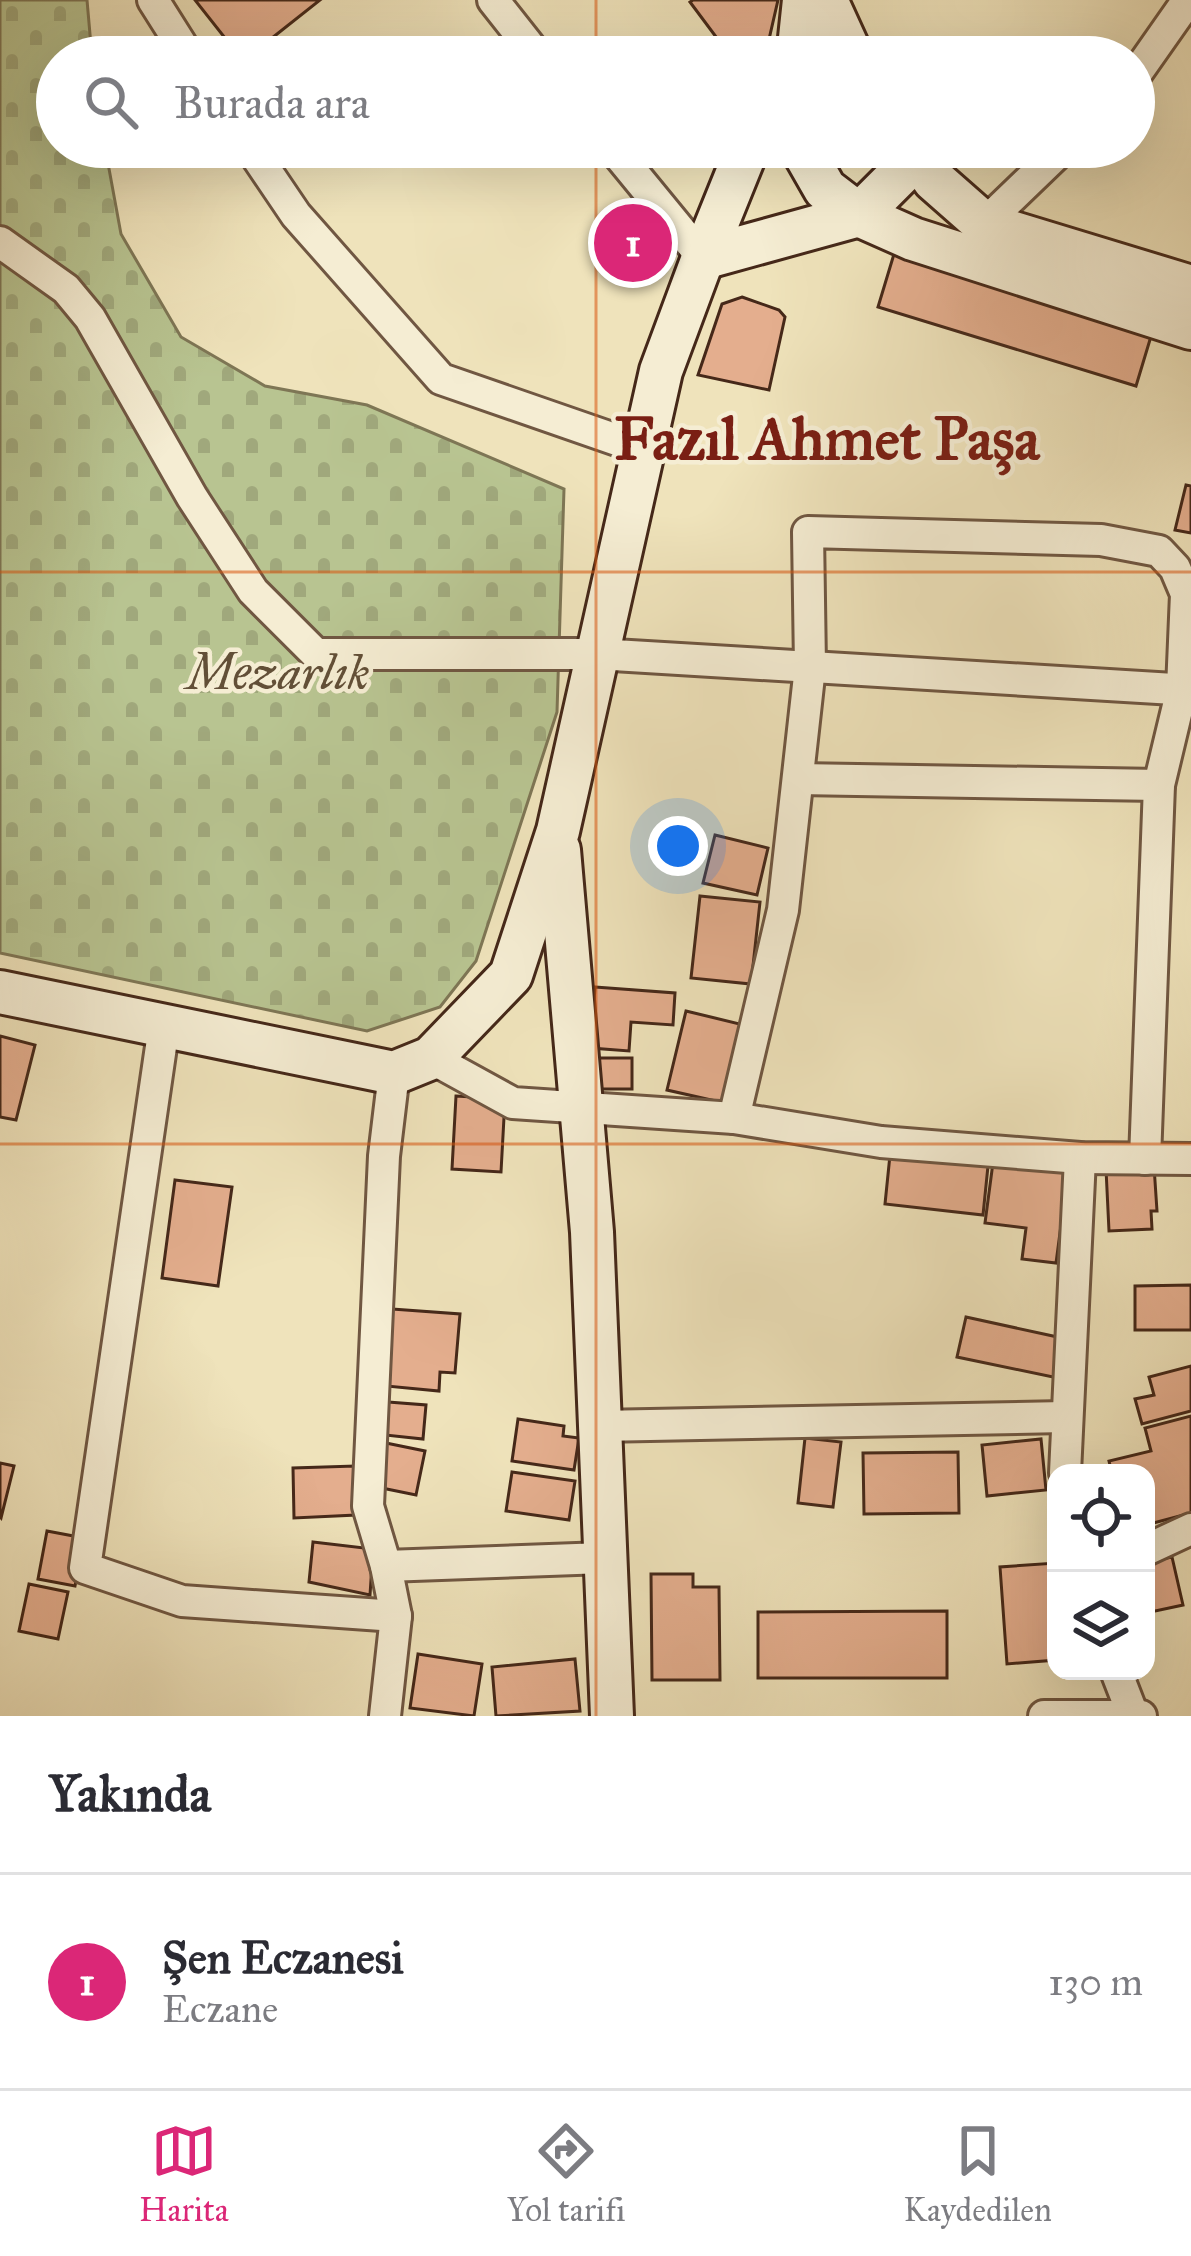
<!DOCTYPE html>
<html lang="tr">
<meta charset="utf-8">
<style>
body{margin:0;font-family:"IM FELL Great Primer",serif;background:#f7f7f7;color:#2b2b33}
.controls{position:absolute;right:36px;bottom:36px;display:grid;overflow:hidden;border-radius:24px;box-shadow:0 12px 48px #0002}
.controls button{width:108px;height:108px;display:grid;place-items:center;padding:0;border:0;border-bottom:3px solid #e1e1e2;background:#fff;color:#2b2b33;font:60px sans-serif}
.you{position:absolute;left:678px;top:846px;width:42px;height:42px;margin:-30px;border:9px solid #fff;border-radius:50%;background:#1a73e8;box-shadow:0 0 0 18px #1a73e833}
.badge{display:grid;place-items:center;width:78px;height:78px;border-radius:50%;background:#db2777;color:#fff;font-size:39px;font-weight:700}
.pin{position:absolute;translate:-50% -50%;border:6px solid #fff;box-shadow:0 3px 12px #0006}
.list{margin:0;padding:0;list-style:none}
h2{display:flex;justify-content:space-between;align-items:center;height:156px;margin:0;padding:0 48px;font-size:51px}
h2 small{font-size:39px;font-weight:400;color:#7c7c81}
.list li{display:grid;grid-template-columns:78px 1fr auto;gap:36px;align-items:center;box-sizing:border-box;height:216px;padding:0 48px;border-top:3px solid #e1e1e2}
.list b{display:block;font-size:45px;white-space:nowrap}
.list p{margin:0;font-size:39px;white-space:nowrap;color:#7c7c81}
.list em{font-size:39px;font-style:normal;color:#7c7c81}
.icon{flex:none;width:66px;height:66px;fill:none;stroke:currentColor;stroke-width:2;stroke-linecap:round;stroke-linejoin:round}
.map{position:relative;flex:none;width:1191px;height:1716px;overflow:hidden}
.search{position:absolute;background:#fff;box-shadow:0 12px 48px #0002;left:36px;right:36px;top:36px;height:132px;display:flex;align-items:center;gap:30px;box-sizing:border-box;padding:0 42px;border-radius:66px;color:#7c7c81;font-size:45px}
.sheet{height:372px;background:#fff}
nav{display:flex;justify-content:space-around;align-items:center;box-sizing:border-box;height:168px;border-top:3px solid #e1e1e2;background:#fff;font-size:33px;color:#7c7c81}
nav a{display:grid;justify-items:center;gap:6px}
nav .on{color:#db2777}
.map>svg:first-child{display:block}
</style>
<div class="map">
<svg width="1191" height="1716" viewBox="0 0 1191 1716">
<defs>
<pattern id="cemetery-stones" width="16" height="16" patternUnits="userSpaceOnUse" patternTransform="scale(3)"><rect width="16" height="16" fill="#b8c491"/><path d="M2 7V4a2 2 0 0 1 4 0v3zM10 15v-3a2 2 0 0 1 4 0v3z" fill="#a0a87c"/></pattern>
</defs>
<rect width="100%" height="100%" fill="#efe3bb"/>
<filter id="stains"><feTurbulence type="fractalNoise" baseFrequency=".00167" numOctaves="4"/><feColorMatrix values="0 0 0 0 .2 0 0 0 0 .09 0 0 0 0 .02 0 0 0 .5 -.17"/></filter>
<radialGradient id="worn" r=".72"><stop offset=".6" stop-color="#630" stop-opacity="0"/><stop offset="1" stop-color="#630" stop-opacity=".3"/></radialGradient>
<path fill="url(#cemetery-stones)" stroke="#7e7655" stroke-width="3" d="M0,0H87L92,57H57V147H105L121,234L181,337L265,386L367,405L564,489L557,712L476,961L440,1007L367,1031L0,953Z"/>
<g fill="#e4ae8e" stroke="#452819" stroke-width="3">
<path d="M195,0H320L248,57H240Z"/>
<path d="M693,0H778L767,48L760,57H731L690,2Z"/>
<path d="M894,254L1152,333L1136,386L878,307Z"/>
<path d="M742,297L779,310L785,317L769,390L698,375L722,304Z"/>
<path d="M1186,485L1191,486V533L1175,530Z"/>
<path d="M715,835L768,848L757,895L703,883Z"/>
<path d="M700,896L760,902L751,984L691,978Z"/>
<path d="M595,987L675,993L673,1025L631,1022L629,1051L591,1048Z"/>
<path d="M686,1011L748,1026L729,1104L667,1090Z"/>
<path d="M0,1036L35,1045L16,1120L0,1117Z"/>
<rect x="590" y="1058" width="42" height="31"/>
<path d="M456,1096L505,1099L501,1172L452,1169Z"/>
<path d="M890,1155L988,1166L983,1215L885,1204Z"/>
<path d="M994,1155L1069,1165L1056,1263L1022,1259L1026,1228L985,1223Z"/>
<path d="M1154,1166L1157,1211H1151L1152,1229L1109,1231L1106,1169Z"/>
<path d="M175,1180L232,1187L218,1286L162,1278Z"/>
<path d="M1191,1285V1330H1135V1286Z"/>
<path d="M392,1309L460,1314L455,1373L440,1372L439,1391L386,1386Z"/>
<path d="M966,1317L1062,1338L1053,1377L957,1357Z"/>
<path d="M1191,1366V1411L1142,1424L1135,1399L1154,1395L1149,1377Z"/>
<path d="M388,1402L426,1405L423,1439L385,1435Z"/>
<path d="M1191,1416V1513L1146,1525V1473H1112L1109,1461L1151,1451L1145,1428Z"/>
<path d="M518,1419L564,1426L563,1436L579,1438L574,1470L512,1461Z"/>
<path d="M805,1438L841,1442L833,1507L798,1503Z"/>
<path d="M1041,1439L1046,1490L987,1496L982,1445Z"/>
<path d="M386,1443L425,1451L416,1495L377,1487Z"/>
<path d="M958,1452L959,1513L864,1514L863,1453Z"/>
<path d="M0,1463L14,1466L1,1518L0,1517Z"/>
<path d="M355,1466L356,1515L294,1518L293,1468Z"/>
<path d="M512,1472L575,1481L569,1520L506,1511Z"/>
<path d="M47,1531L84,1538L75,1586L38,1579Z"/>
<path d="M313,1542L373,1549L370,1595L309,1582Z"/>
<path d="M1172,1557L1183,1605L1146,1613V1562Z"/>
<path d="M1056,1563V1660L1007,1664L1000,1567Z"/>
<path d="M651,1574H693V1587H719L720,1680H652Z"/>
<path d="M29,1584L68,1592L58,1639L19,1631Z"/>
<path d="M947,1611V1678H758V1612Z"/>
<path d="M418,1654L482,1664L474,1716L410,1708Z"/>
<path d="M575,1659L580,1711L496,1716L492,1667Z"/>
</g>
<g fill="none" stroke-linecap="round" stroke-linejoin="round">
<g stroke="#705742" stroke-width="36">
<g id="street">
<path d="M153,0L189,57"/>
<path d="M493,0L538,57"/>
<path d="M1134,77L1188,0"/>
<path d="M250,147L296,215L441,379L643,449"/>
<path d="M612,147L703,258"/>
<path d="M984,224L1064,147"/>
<path d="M0,242L66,289L90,318L192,497L253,591L316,654H597L1191,690"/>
<path d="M798,779L1159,785"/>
<path d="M164,1026L85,1568L182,1601L396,1616"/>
<path d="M431,1058L513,1103L734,1118L881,1142L1080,1158L1191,1159"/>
<path d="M734,1118L783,910L810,667L808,532L1101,540L1159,551L1175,568L1186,594L1182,689L1159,785L1145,1159"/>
<path d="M599,1426L1065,1417"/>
<path d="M1065,1473L1080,1158"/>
<path d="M1146,1550L1191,1529"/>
<path d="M386,1566L604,1558"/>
<path d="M1116,1671L1133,1715"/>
<path d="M385,1716L396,1616L386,1566L368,1506L384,1156L394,1073"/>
<path d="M1044,1716H1141"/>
</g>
</g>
<g stroke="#452819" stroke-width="48">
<g id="secondary">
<path d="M826,0L852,57"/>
<path d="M798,57L804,0"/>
<path d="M752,147L745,154L703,258L859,215L917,157"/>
<path d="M801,147L825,189L859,215L913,239L1191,328"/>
<path d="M911,147L934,180L984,224L1191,287"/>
<path d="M559,850L592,1232L612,1716"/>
<path d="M0,992L394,1073L431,1058L511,975L558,831L661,371L703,258"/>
</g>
</g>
<use href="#street" stroke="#f5edd3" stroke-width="30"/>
<use href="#secondary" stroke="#f5edd3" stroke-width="42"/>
</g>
<path fill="none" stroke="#d8540d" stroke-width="3" stroke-opacity="0.55" d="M596,0V57M596,147V1716M0,572H1191M0,1144H1191"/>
<g text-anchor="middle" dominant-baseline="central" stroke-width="9" stroke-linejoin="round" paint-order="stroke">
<g font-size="48" font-style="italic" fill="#624f37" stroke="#f5edd3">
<text x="278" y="672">Mezarlık</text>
</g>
<g font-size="60" font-weight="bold" fill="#7a1f14" stroke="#f5edd3">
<text x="827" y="438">Fazıl Ahmet Paşa</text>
</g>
</g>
<rect width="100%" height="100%" filter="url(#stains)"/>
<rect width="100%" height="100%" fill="url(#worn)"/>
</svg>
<div class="controls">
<button><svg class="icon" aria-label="locate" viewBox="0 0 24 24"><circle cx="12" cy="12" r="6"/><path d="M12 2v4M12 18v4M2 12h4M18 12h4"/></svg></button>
<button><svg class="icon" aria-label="layers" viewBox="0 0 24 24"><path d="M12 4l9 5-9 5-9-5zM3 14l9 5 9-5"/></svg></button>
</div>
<div class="you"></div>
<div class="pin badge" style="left:633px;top:243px">1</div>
<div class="search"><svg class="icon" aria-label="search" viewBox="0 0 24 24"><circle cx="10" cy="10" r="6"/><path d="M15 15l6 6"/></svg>Burada ara</div>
</div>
<section class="sheet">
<h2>Yakında<small></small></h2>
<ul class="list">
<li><span class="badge">1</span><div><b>Şen Eczanesi</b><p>Eczane</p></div><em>130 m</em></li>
</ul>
</section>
<nav>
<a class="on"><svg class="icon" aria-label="map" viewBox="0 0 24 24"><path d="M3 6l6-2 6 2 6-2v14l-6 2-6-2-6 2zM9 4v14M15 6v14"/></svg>Harita</a>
<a><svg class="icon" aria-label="directions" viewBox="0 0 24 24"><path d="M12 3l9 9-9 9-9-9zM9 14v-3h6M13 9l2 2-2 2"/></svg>Yol tarifi</a>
<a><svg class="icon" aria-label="saved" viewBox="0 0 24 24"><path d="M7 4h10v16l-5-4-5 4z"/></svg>Kaydedilen</a>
</nav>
